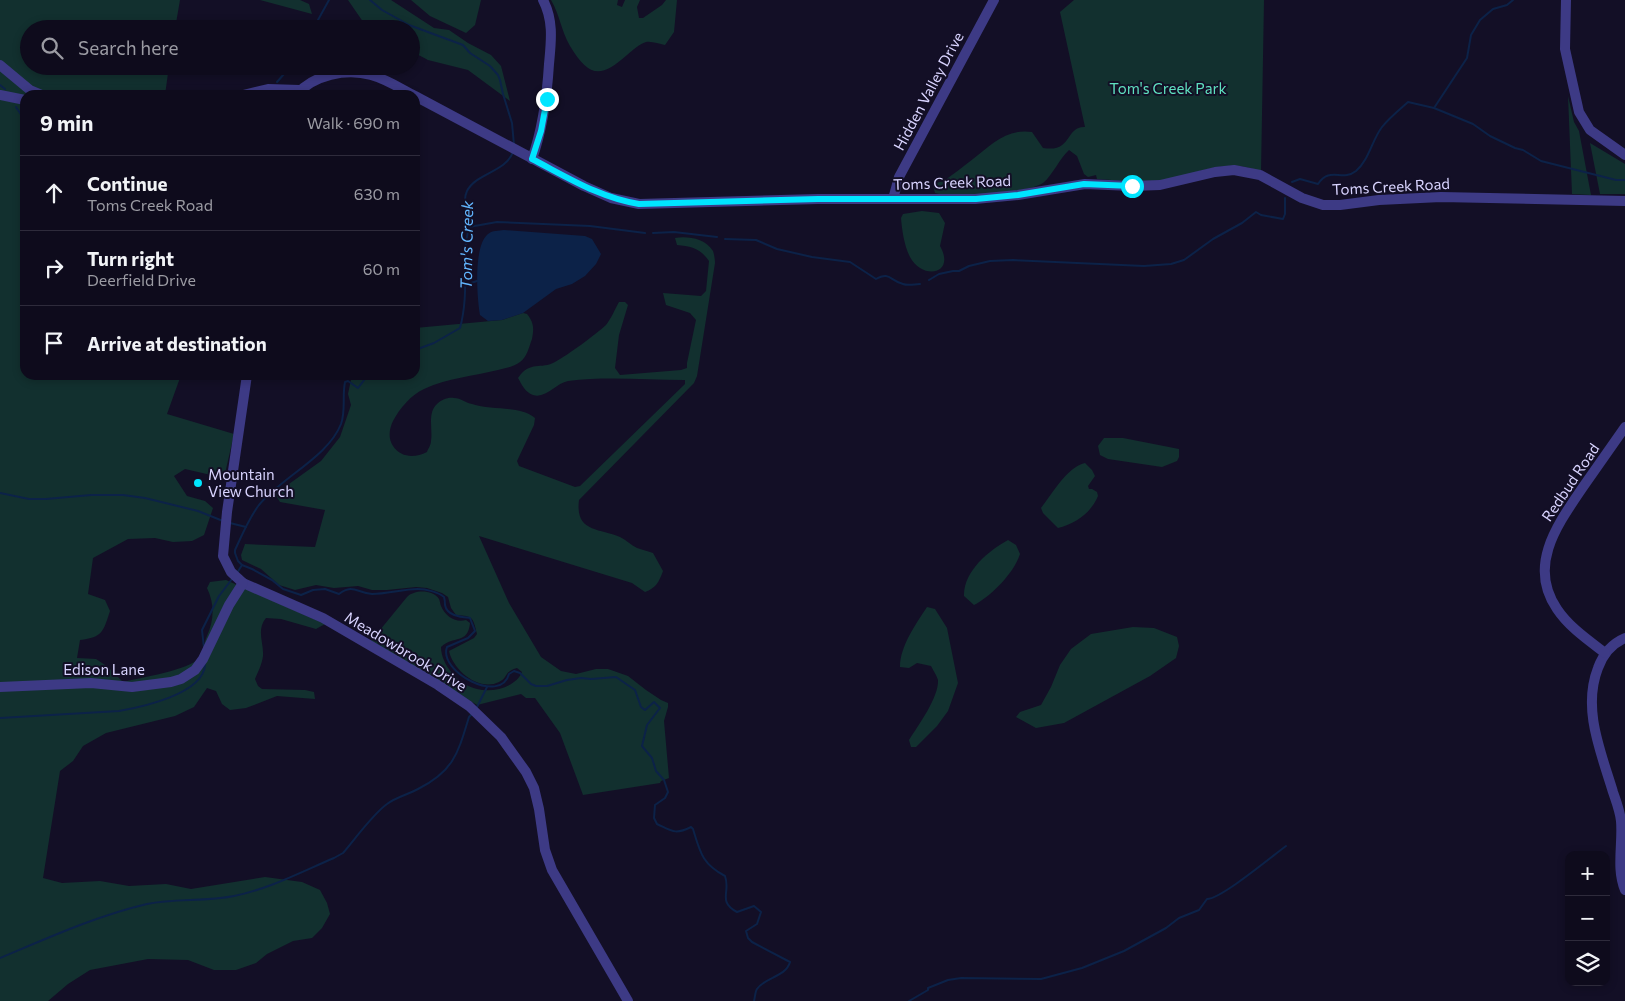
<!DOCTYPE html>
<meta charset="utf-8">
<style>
body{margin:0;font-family:Commissioner,sans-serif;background:#171425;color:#f1f3f6}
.controls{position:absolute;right:15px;bottom:15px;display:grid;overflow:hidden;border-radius:10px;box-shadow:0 2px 8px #0003}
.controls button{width:45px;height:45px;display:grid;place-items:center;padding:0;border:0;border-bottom:1px solid #2e2b3b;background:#0e0b1c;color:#f1f3f6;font:25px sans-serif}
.stop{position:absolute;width:15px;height:15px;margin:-11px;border:4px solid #00e5ff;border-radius:50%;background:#fff}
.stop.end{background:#00e5ff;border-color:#fff;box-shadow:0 1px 5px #0008}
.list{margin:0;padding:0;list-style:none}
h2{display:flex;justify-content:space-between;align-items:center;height:65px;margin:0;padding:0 20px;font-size:21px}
h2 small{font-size:16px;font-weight:400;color:#9b9ba3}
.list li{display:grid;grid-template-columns:32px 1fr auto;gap:15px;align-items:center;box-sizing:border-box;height:75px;padding:0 20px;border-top:1px solid #2e2b3b}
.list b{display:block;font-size:19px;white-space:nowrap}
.list p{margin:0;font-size:16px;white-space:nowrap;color:#9b9ba3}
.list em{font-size:16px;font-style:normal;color:#9b9ba3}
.icon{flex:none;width:28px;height:28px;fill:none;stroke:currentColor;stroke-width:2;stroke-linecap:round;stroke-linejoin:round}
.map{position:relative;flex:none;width:1625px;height:1001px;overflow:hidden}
.search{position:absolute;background:#0e0b1c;box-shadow:0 2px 8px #0003;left:20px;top:20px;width:400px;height:55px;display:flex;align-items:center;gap:12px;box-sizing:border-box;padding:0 18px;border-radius:28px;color:#9b9ba3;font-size:19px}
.panel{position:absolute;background:#0e0b1c;box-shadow:0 2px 8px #0003;left:20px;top:90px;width:400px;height:290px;border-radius:15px}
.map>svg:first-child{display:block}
</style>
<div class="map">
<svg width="1625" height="1001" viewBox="0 0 1625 1001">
<rect width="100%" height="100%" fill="#130f26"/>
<g fill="#12302f">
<path d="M0,0H180L175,29H29V66H169L165,95H25V375H181L167,414L234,434L224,478L185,469L174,476L187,496L205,501L213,508L204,535L192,541L173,542L155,538L128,539L93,558L88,594L105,600L110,611C103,632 103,637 80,640L77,658L96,659L108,667L123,682C139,678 190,670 199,658C203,653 204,642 207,636C214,620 215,605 207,588L210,582L226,580L325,624L316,629L281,619L266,618C256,630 264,643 263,656C262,664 258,672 255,679L258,686L262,689L305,690L314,692L315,699L277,696L246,708L230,710L222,704L216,691L207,688L194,707L175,716L106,733L83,746L73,761L60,771L43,878L62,883L100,881L129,886L166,884L191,889L265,877L302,882L320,890L327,903L330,914L322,928L312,938L293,941L267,954L256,963L236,970H214L188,960L148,959L90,970L68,984L48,1001H0Z"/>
<path d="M260,0H300L309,4L312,14Z"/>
<path d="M348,0H391L434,28L449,30L468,43L491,55L501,66L510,101L468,70L428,60L411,51V29H368Z"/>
<path d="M411,0H481L475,25L466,33L430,16Z"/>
<path d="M551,0H618L617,5L622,7L625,0H640L637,7L639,18H643L662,5L666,0H677L674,32L665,45C659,44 652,41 646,42C639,44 633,50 627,55C600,79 589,77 570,46C561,31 560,15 551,0Z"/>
<path d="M1074,0H1264L1261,172C1226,156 1198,175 1163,180C1141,183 1119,180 1097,179L1096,175L1088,177L1084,174L1077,156L1069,150C1060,158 1052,176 1043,183C1025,194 955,198 935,193L933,186L936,183L944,181C953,174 963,167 973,159C991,145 1007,128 1032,132L1043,148C1073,153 1065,126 1085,127L1060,12Z"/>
<path d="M1568,96L1574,122L1579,131L1591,195L1572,194Z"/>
<path d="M1590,143L1625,164V194H1600Z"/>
<path d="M922,211L939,213L945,223L940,246C956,274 923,281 910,257C904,245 902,230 901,218L903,214Z"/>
<path d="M675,238C687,236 705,238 713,251C714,254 715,259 715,263L697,376L694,383L579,500C575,532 598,528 620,537C626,540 631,545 637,548C642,550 648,551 653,553L663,571C659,582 656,588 645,592L632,583L479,536L509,603L541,657L561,671L576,674L596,669H608L628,676L646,690L661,700L668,703V707L664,721L669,778L661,781L660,783L583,795L560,733L535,698H526L521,694L477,705L447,686L371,641L407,597C414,590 432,589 439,599C440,601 440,604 441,606C445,616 455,623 466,620L470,623C468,645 453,635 441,647C441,665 459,685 477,689C493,693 516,687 522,672L517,668C503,672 509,677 499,682C479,692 453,670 449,651L474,638L477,634C473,617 473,616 456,615L451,608L448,597L442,593L427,588L416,587L387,590H372L358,586L334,588L316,585L295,590L279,585L261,569L242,560L241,555L245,544L315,547L325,510L280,502L275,494L321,461L340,437L351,405L348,394L352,375H415V328L502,320L523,313L527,314C534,323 534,328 532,339C529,347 527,357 520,362C514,367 505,368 498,370C474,376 447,378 424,389C411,395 400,408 393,421C389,429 388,439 393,446C401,458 415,458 427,452C428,449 431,445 431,441C433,430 427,413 437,404C441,400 448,397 454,398C461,398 466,403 472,404C492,411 520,405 535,418L534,425L517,461L519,466L575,487L580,486L685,384V380C646,380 606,376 568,381C556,383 546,399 533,395C525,392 522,385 518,378C530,360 541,370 555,362C568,355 595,335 606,325C611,319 615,309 619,302H625L628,305L619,335L615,368L620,375L681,370L687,368V363L696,320L690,313L666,305L663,293L701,296L706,291L709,261C701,249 691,246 677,245Z"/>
<path d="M1104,438H1123L1179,449V457L1177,461L1162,467L1108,459L1100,455L1098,446Z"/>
<path d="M1085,463L1092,470L1095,476L1088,486L1089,489H1092L1097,492L1098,496C1091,513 1075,524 1058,528L1043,513L1041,508C1052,494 1067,467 1085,463Z"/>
<path d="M1008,540L1016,545L1020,554C1014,573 991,596 974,605L964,596C963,572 988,551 1008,540Z"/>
<path d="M927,607L935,609L947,628L958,683L948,711L937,726L916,747H911L909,740C918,726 939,697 938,680C937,676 933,670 931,666L917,663L909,668L900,667C900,646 916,624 927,607Z"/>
<path d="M1133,627L1154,628L1177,637L1179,646L1176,658L1150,676L1064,723L1036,728L1016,717L1020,712L1041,705L1051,687L1060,665L1071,649L1091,634Z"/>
</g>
<path fill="#0c2248" d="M504,230L585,236L592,239L601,254L596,264L585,276L572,284L556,289L523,313L502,320L488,321L480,315C477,298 473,246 488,234C493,230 498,231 504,230Z"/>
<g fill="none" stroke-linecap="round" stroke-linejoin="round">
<g stroke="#0c2248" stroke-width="2">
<path d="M370,0L382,10L409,25L463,45L470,53L490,66L498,75L500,80L503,94L512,123L514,145"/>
<path d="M313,29L329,0"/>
<path d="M277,82L291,66"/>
<path d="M0,85L5,89"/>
<path d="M16,107L20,113L25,115"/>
<path d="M1434,108L1467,58L1471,35L1480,20L1493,9L1507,5L1513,0"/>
<path d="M1292,182L1300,179L1318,184C1330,166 1342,182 1356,171C1369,160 1372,140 1382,127C1389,118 1399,110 1408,102L1434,108L1473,124L1490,136L1515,148L1523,150L1541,161L1616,180H1625"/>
<path d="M469,227L497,222L590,226L645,233"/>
<path d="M653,233L674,232L717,237"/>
<path d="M725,239L756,240L777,249L812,257L850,262L876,279C890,271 890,281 903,284C908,286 915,284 920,284"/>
<path d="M929,280L939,274L953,271H959L969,266L990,261L1013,260L1144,266L1171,264L1184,260L1213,239L1242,223L1256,212L1261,215L1283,219L1285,214V198"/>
<path d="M465,285L477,281"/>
<path d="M415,350L434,343L460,328C468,299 464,270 466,241C467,236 469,231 468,226C468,215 462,201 467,191C476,173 506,172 513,152"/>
<path d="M368,375L358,388L348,381L345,382C342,396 346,410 341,424C328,457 282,477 259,505C249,518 242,535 235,550V553L238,561L242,565L252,569L272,580L283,589L301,595L313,590L325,589L339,594C353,583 357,593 372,594C387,594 403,589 418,589C426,589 438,592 444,597C445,600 445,603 445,605C447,616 461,617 470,618L475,631L468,638L447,647C438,672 501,705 509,674L514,671L520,673L531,684L536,686H547L567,680L581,678L591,679L616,677L635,690L641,707L645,710L654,702L660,708L647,725L642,746L652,758L656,771L664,780L668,792L665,798L655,805L654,818L657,824C672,831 675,835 691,827L693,829C700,852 702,864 725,876C731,892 717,901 737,912L754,906L761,912L757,924L746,931L748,938L752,942L790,962C786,977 765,977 757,989C755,992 755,998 754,1001"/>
<path d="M0,493L29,499H46L91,495H123L145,498L198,511L223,521"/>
<path d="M230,523L246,527"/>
<path d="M237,573L242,565"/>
<path d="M204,648L202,630L219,596L232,579"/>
<path d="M477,707L487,687"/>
<path d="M0,718L119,711C142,707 203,694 205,665"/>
<path d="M0,958C48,938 96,916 147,904C176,898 205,902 234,896C269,889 301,872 334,858L343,853C355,839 373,814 387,804C396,797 407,795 418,789C454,771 458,753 469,717L473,713"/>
<path d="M909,1001L928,990V988L948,980L961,978L1041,979L1082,968L1124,951L1166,928L1179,918L1199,910L1207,899C1221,899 1271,857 1286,846"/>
</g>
<g stroke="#3d3a85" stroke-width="10">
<path d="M1566,0L1565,49L1579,112L1590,130L1625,155"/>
<path d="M0,65L30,90L42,95"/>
<path d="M0,95L25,100"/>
<path d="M243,95L268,89L300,90"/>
<path d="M296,95C313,75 346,68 371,75C386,79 400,88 413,95"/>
<path d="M415,96L584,186L611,198L639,204L818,199H975L1018,195L1085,184L1132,186L1160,185L1215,172L1234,170L1260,175L1302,198L1323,205H1340L1379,200L1441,197L1625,201"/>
<path d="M532,159C543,128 547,97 549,64C551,42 554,21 543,0"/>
<path d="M893,199L899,177L994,0"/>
<path d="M247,375L227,512L223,556L231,572L243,583L323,618L438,685L469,706L501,737L526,772L534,788L539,809L545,850L552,870L628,1001"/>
<path d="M1625,638C1611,644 1603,654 1598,668C1582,709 1601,752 1613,792C1616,801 1620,811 1621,821C1623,844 1616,869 1625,890"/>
<path d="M1605,653C1588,640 1569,627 1557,609C1527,565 1558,524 1583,487C1597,467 1611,447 1625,427"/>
<path d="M0,687L91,683L132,687L171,682L181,679L195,670L203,659L229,605L243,583"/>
</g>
</g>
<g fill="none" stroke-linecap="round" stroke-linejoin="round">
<path stroke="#00e5ff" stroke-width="6" d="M547,99L541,131L532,159C567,177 600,198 639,204L818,199H976L1018,195L1084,184L1132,186"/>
</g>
<circle fill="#00e5ff" stroke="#130f26" stroke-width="2" cx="198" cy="483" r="5"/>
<g text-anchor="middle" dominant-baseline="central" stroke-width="4" stroke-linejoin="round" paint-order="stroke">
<g font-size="15" fill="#5fe0c0" stroke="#130f26">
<text x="1168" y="88">Tom's Creek Park</text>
</g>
<g font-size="15" fill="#d9d4ff" stroke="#130f26">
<text transform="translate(928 91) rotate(-62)">Hidden Valley Drive</text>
<text transform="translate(952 182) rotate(-2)">Toms Creek Road</text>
<text transform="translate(1391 186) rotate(-3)">Toms Creek Road</text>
<text transform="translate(1570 482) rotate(-56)">Redbud Road</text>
<text transform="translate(406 651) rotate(31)">Meadowbrook Drive</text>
<text x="104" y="669">Edison Lane</text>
</g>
<g font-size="15" fill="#d9d4ff" stroke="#130f26" text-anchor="start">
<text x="208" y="474">Mountain<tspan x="208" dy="17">View Church</tspan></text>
</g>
<g font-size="16" font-style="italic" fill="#62b6ff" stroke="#130f26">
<text transform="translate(466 245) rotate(-89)">Tom's Creek</text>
</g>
</g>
</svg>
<div class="controls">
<button>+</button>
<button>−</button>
<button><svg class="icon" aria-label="layers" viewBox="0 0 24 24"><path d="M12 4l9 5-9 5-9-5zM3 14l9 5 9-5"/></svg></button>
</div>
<div class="stop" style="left:1132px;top:186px"></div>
<div class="stop end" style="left:547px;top:99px"></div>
<div class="search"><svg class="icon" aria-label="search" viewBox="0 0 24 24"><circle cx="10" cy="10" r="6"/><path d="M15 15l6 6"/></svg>Search here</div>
<section class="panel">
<h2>9 min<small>Walk · 690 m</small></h2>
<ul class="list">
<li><svg class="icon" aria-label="ahead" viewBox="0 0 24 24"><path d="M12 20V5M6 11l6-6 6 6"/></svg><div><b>Continue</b><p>Toms Creek Road</p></div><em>630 m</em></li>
<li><svg class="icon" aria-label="right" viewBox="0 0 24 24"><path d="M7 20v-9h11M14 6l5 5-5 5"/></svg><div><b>Turn right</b><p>Deerfield Drive</p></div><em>60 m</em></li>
<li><svg class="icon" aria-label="arrive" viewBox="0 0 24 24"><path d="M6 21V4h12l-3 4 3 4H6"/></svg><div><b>Arrive at destination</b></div></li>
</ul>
</section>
</div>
